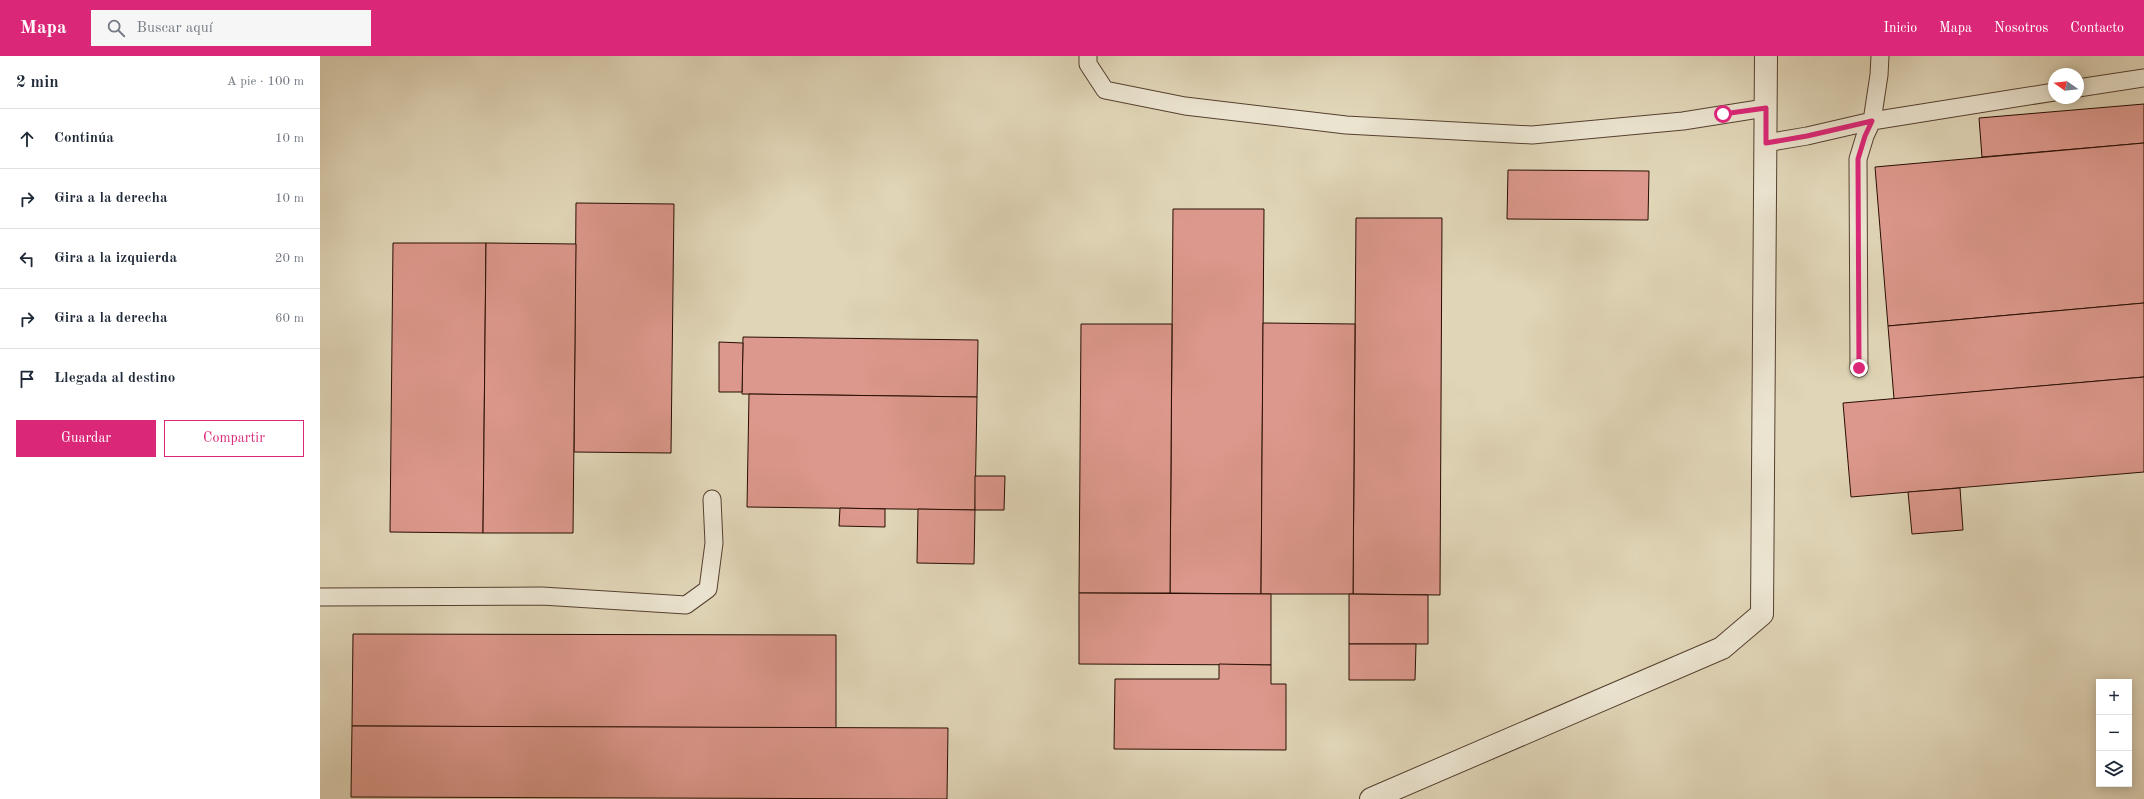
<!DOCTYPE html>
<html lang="es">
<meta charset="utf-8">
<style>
body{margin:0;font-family:"Old Standard TT",serif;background:#f6f6f7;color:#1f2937}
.controls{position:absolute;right:12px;bottom:12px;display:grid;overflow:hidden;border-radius:0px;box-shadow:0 2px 10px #0003}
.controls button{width:36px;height:36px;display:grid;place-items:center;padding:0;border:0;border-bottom:1px solid #e0e1e3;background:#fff;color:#1f2937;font:20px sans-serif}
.compass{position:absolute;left:1728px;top:12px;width:36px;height:36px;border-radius:50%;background:#fff;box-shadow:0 2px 10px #0003;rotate:284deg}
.stop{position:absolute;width:12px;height:12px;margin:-9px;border:3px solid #db2777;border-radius:50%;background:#fff}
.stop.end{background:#db2777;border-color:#fff;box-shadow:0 1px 4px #0008}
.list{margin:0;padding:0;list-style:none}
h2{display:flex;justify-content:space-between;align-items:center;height:52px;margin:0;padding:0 16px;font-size:17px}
h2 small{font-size:13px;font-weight:400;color:#747a83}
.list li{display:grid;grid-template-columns:26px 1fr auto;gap:12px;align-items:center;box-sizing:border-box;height:60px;padding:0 16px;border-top:1px solid #e0e1e3}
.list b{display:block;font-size:15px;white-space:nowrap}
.list em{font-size:13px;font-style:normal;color:#747a83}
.actions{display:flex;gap:8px;padding:12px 16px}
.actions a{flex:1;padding:9px 0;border:1px solid #db2777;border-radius:0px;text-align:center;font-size:14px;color:#db2777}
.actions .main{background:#db2777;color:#fff}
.icon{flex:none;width:22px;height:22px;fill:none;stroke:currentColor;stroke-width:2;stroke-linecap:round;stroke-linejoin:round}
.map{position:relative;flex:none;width:1824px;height:743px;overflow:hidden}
header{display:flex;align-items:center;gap:24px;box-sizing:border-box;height:56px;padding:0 20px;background:#db2777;color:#fff}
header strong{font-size:19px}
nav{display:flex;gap:22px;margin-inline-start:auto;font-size:14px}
.search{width:280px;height:36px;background:#f6f6f7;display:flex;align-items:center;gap:10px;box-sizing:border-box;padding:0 14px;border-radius:0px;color:#747a83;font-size:15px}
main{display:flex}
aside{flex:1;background:#fff}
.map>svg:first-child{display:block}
</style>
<header>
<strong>Mapa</strong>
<div class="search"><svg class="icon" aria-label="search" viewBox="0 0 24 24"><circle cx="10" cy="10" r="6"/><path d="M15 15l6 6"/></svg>Buscar aquí</div>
<nav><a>Inicio</a><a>Mapa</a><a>Nosotros</a><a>Contacto</a></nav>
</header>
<main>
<aside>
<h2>2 min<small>A pie · 100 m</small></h2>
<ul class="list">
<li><svg class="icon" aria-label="ahead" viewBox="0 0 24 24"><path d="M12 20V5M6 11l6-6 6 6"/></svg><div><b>Continúa</b></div><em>10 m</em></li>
<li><svg class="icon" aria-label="right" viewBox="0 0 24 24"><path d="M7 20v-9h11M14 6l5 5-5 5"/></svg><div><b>Gira a la derecha</b></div><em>10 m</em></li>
<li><svg class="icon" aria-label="left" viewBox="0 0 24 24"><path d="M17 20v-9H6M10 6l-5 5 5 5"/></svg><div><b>Gira a la izquierda</b></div><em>20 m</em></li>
<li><svg class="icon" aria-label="right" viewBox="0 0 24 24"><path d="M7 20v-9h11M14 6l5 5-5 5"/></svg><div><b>Gira a la derecha</b></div><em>60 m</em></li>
<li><svg class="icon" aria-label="arrive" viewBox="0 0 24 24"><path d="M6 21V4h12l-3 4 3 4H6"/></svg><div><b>Llegada al destino</b></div></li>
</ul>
<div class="actions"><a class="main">Guardar</a><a>Compartir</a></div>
</aside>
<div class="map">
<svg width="1824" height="743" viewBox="0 0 1824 743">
<rect width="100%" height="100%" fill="#e0d5b7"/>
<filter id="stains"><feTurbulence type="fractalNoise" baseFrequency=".005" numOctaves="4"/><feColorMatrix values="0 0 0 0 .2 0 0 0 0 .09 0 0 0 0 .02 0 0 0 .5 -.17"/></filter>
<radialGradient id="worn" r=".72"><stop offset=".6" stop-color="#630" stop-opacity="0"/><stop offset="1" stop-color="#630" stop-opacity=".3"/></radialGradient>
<g fill="#dc988c" stroke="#280e02">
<path d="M1824,48V87L1662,101L1659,62Z"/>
<path d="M1824,87V247L1568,270L1555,111Z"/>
<path d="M1188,114L1329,115L1328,164L1187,163Z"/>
<path d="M256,147L354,148L351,397L254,396Z"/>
<path d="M853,153H944L941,538L850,537Z"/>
<path d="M1036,162H1122L1120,539L1033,538Z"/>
<path d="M73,187H166L163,477L70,476Z"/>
<path d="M166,187L256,188L253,477H163Z"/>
<path d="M1824,247V321L1574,343L1568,270Z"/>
<path d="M943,267L1035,268L1033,538H941Z"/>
<path d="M761,268H852L850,537H759Z"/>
<path d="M423,281L658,284L657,341L422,338Z"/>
<path d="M399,286L423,287L422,336H399Z"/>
<path d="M1824,321V416L1531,441L1523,347Z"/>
<path d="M429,338L657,341L655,454L427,451Z"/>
<path d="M655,420H685L684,454H655Z"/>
<path d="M1640,432L1643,474L1592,478L1588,436Z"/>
<path d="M520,452L565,453V471L519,470Z"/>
<path d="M598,453L655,454L654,508L597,507Z"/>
<path d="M759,537L951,538V609L759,608Z"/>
<path d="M1029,538L1108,539V588H1029Z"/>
<path d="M33,578L516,579V672L32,670Z"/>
<path d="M1029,588H1096L1095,624H1029Z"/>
<path d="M899,608L951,609V628H966V694L794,693L795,623H899Z"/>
<path d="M32,670L628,672L627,743L31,741Z"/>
</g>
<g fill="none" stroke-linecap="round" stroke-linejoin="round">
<g stroke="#56402f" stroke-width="19">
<g id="lane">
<path d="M768,0V8L785,34L865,50L1026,69L1212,79L1363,65L1445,52"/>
<path d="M1758,32L1824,22"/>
<path d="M1446,87L1487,80L1552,65L1559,19L1560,0"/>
<path d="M1539,312L1538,103L1545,80L1552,65L1734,36"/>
<path d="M0,541L222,540L366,549L388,533L394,487L392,443"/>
</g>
</g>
<g stroke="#56402f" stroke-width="24">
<path id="street" d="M1051,743L1402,592L1442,558L1446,0"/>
</g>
<use href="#lane" stroke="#ebe4d0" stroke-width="17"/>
<use href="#street" stroke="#ebe4d0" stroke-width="22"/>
</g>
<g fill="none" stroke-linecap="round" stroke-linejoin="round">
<path stroke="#db2777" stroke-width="5" d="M1403,58L1446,52V87L1487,80L1552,65L1545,80L1538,103L1539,312"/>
</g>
<rect width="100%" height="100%" filter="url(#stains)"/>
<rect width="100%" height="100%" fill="url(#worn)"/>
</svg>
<div class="controls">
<button>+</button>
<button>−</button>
<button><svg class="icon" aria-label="layers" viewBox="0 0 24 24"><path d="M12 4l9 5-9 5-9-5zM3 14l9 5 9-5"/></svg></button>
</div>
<svg class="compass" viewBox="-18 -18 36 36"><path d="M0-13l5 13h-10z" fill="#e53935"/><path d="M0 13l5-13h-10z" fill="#747a83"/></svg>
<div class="stop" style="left:1403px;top:58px"></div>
<div class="stop end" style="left:1539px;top:312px"></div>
</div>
</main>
